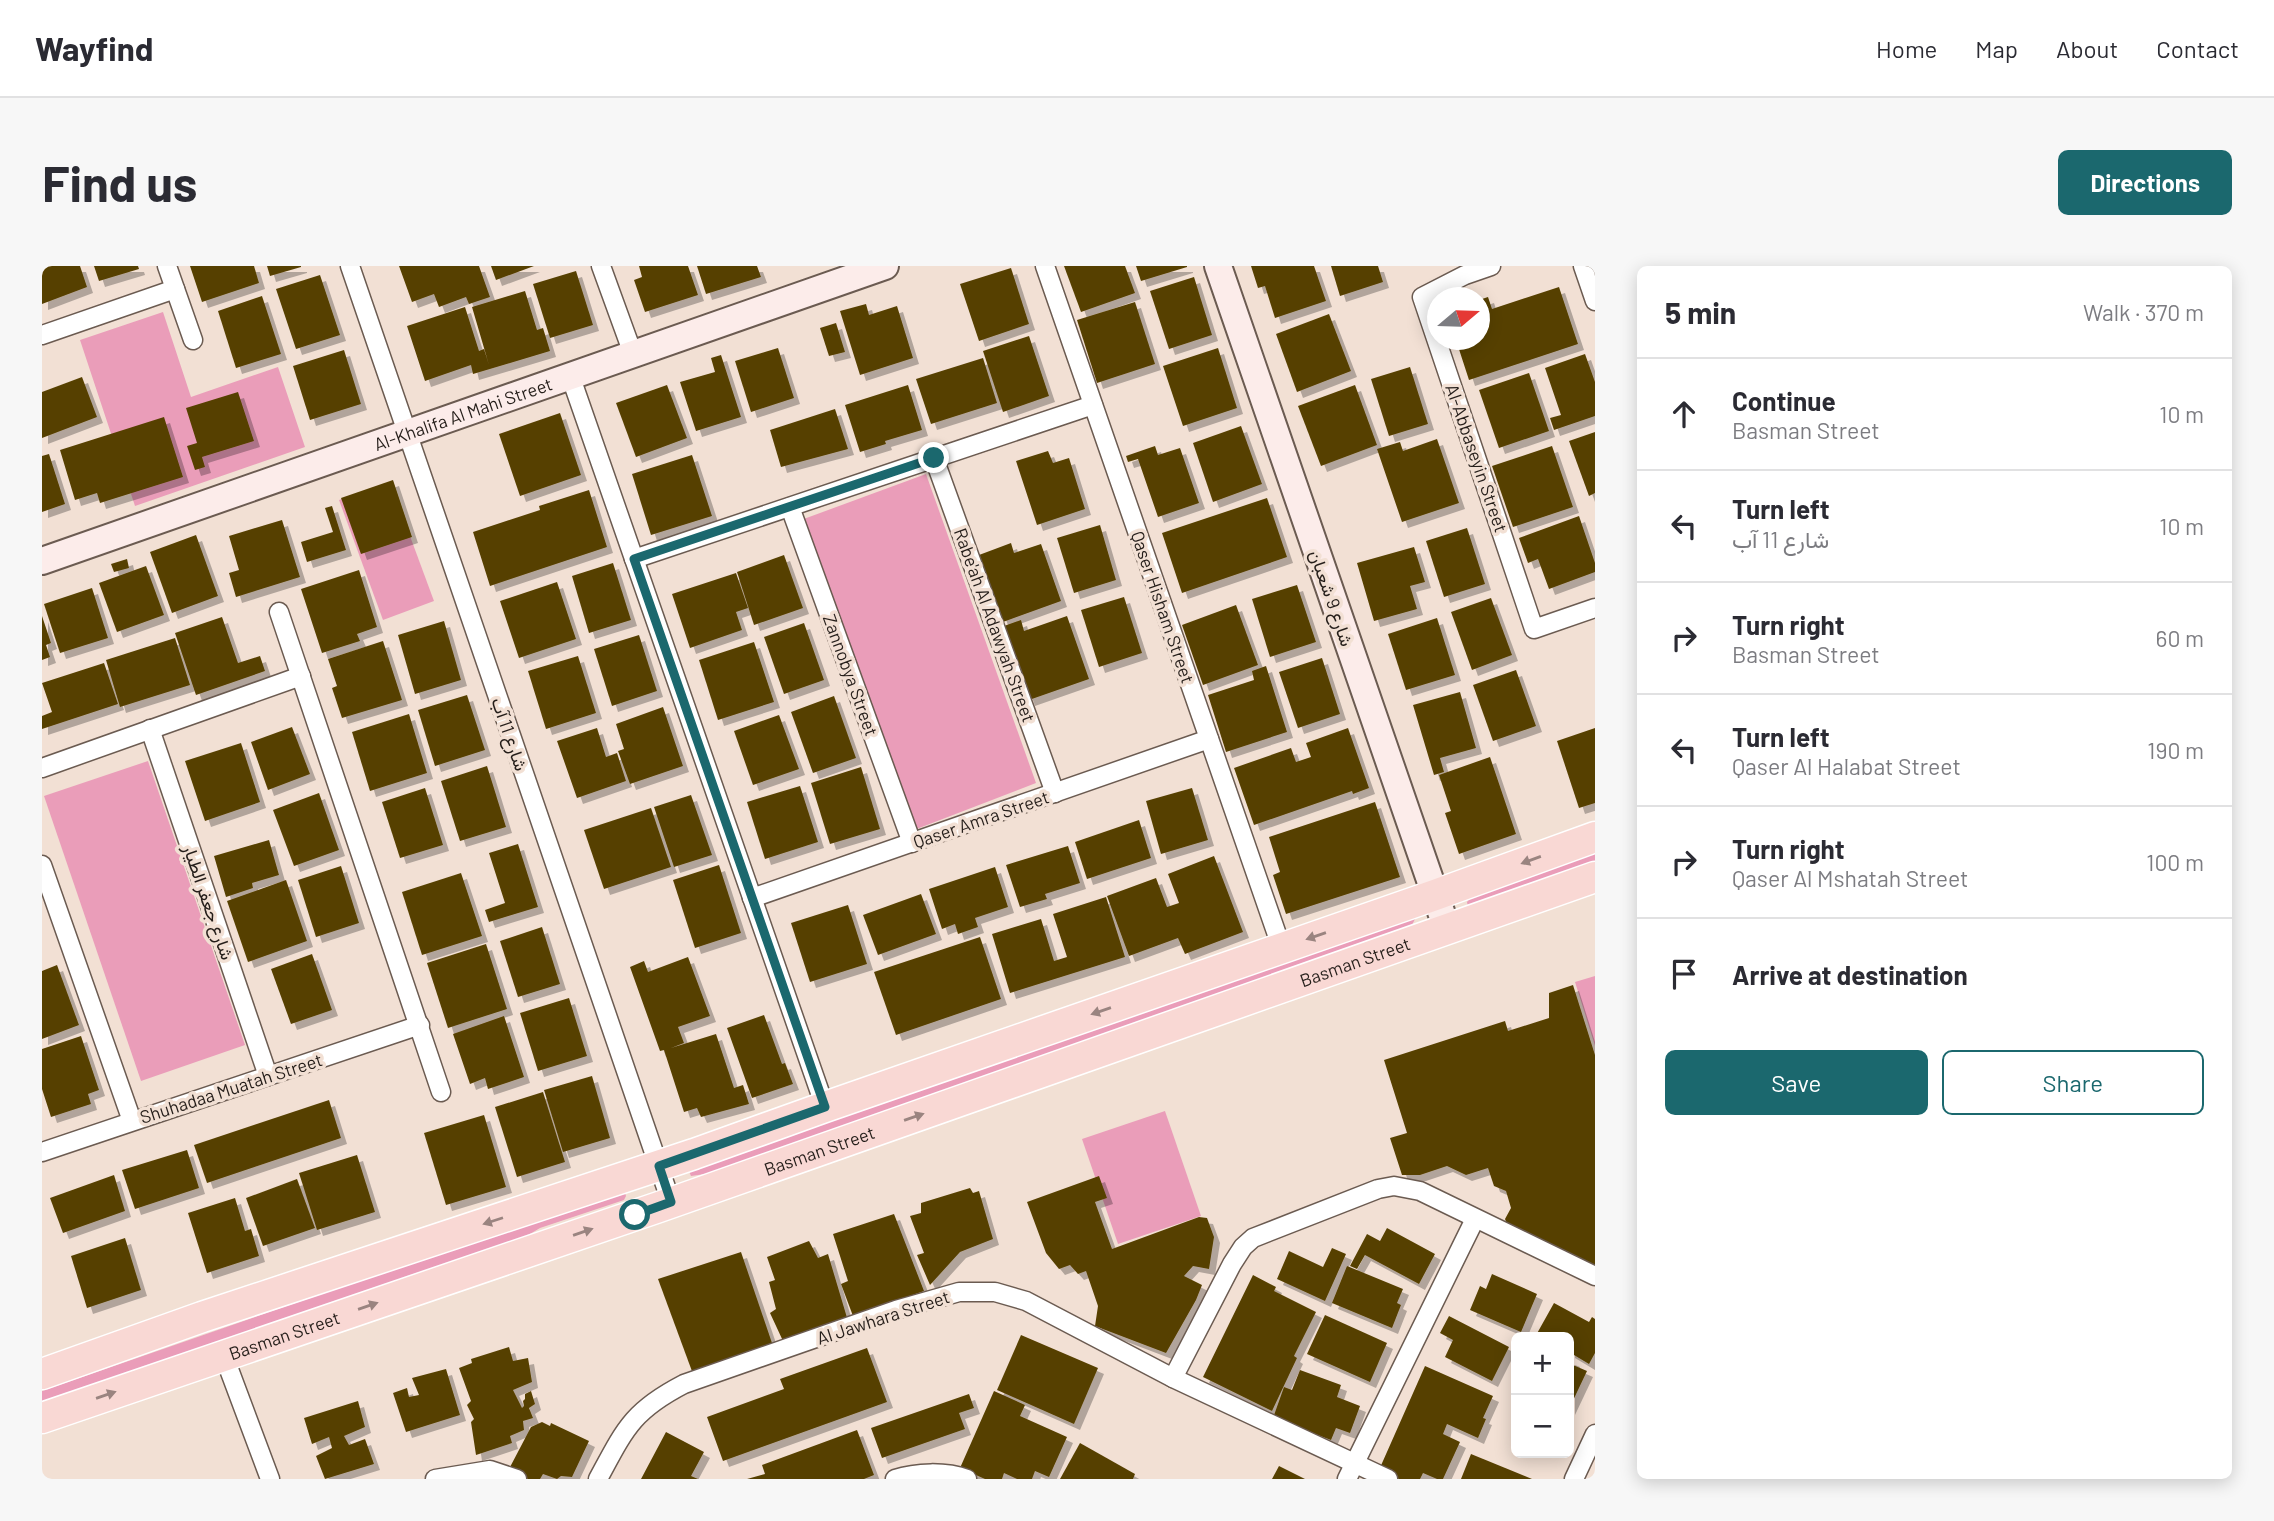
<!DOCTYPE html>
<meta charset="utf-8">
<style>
body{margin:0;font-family:Barlow,Vazirmatn,sans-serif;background:#f7f7f7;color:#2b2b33}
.controls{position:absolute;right:21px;bottom:21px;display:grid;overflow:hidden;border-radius:10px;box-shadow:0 4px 18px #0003}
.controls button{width:63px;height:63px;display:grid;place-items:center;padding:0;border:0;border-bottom:2px solid #e1e1e2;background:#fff;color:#2b2b33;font:35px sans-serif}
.compass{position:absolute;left:1385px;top:21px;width:63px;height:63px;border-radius:50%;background:#fff;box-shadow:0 4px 18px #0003;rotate:71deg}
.stop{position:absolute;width:21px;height:21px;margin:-16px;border:5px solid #1b686e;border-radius:50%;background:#fff}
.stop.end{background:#1b686e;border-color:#fff;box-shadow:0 2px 7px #0008}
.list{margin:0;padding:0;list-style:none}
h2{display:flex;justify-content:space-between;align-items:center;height:91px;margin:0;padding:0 28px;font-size:30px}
h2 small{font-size:23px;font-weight:400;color:#7c7c81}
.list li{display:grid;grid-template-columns:46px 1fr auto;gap:21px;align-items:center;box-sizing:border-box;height:112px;padding:0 28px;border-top:2px solid #e1e1e2}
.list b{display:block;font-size:26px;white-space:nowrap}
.list p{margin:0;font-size:23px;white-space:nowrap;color:#7c7c81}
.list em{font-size:23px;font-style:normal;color:#7c7c81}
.actions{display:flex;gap:14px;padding:21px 28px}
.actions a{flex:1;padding:16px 0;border:2px solid #1b686e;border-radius:10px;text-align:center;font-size:24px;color:#1b686e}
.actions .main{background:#1b686e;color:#fff}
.icon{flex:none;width:38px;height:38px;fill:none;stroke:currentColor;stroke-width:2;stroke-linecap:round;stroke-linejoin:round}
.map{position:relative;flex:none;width:1553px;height:1213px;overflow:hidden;border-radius:10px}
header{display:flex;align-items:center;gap:42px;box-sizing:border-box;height:98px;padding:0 35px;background:#fff;border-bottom:2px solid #e1e1e2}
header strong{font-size:33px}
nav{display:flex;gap:38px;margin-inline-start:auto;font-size:24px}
.intro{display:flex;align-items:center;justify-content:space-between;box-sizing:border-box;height:168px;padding:0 42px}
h1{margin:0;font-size:49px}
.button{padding:18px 32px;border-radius:10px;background:#1b686e;color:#fff;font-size:24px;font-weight:700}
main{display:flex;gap:42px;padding:0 42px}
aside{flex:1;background:#fff;border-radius:10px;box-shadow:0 4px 18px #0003}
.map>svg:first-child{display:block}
</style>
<header>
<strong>Wayfind</strong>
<nav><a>Home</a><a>Map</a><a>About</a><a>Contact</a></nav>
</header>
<div class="intro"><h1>Find us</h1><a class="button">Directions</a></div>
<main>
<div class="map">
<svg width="1553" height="1213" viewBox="0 0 1553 1213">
<defs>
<filter id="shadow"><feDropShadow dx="6" dy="6" stdDeviation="0" flood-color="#0004"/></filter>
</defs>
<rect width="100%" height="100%" fill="#f2e0d4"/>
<g fill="#ea9db9">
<path d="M121,46L149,131L236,101L263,181L93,240L38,74Z"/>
<path d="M884,208L994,517L872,564L759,254Z"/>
<path d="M348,216L392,335L341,354L297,234Z"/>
<path d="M106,495L203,779L99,815L2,530Z"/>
<path d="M1553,586V601L1426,641L1425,636L1428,632Z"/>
<path d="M1371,650L1373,653L1370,659L1365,661L1267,695L1257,702L670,907L649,910L646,903Z"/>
<path d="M1553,710V780L1533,716Z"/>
<path d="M1123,845L1159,950L1076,978L1040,873Z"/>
<path d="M582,924L584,930L582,934L498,962L478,974L0,1139V1125L573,926Z"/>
</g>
<g fill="#574002" filter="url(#shadow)">
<path d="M0,0H38L45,21L0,38Z"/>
<path d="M52,0H96L97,3L57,15Z"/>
<path d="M148,0H212L217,17L160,36Z"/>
<path d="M225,0H259V1L228,10Z"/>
<path d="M357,0H437L448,31L427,38L424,31L397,41L392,28L370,36Z"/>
<path d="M449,0H492L454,14Z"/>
<path d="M597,0H646L656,29L603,46L592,14L600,11Z"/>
<path d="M655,0H715L719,11L664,28Z"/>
<path d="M1022,0H1083L1093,27L1039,46Z"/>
<path d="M1094,0H1145V1L1099,15Z"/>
<path d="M1209,0H1272L1284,35L1233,52L1223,20L1216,22Z"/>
<path d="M1289,0H1336L1341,16L1298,30Z"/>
<path d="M969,2L987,58L937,75L918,18Z"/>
<path d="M534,5L551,59L508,72L491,18Z"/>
<path d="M278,9L298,69L254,83L234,23Z"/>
<path d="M1152,11L1170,69L1127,83L1108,25Z"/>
<path d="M1517,21L1536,78L1427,114L1414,74H1437V34L1446,31L1450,43Z"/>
<path d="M483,25L495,64L501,62L508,85L431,108L429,99L383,115L365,60L423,41L437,85L442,83L447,99L430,41Z"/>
<path d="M220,30L239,88L194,102L176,45Z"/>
<path d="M1093,36L1113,98L1055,117L1035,54Z"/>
<path d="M824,38L827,49L855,40L871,92L818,109L798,45Z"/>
<path d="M1287,48L1309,105L1255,126L1234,68Z"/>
<path d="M794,57L803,86L787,90L778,62Z"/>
<path d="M987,70L1007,130L961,146L941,85Z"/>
<path d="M736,82L752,132L709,146L693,95Z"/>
<path d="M1176,82L1195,142L1141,160L1121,100Z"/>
<path d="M302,84L319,138L268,154L251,100Z"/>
<path d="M1543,88L1553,116V150L1512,164L1508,152L1519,149L1503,102Z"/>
<path d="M679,89L699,151L654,165L638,116L673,106L669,92Z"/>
<path d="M941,92L955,137L889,158L874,113Z"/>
<path d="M1368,101L1386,158L1347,170L1329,113Z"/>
<path d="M1487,107L1507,165L1457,182L1437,124Z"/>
<path d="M40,111L55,151L0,172V126Z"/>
<path d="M625,119L645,172L594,191L574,137Z"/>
<path d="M866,119L880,164L843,175L844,178L818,186L803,139Z"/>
<path d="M1313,119L1335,179L1279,200L1256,140Z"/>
<path d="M196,126L212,175L160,191L163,201L153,204L145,180L155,177L144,142Z"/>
<path d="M793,143L806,183L739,201L728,164Z"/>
<path d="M518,147L539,209L478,230L457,168Z"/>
<path d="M122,151L141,211L58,237L55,227L33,234L18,184Z"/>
<path d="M1199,160L1220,218L1171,236L1151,177Z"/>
<path d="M1553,166V227L1547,230L1527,175Z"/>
<path d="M1395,173L1417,237L1360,256L1335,183L1358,176L1361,185Z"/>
<path d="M1113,180L1116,189L1138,182L1157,237L1116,251L1096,193L1086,196L1084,190Z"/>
<path d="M1510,180L1531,241L1471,261L1450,200Z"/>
<path d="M1006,185L1011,197L1027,192L1043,243L995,259L974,195Z"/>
<path d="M7,188L23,238L0,246V190Z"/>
<path d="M650,189L670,250L609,269L590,208Z"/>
<path d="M351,214L370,271L319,288L299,232Z"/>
<path d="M547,224L565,281L448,320L431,266L498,244L497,240Z"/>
<path d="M1225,232L1245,291L1140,327L1120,267Z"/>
<path d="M290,240L304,284L265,296L259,276L291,266L283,242Z"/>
<path d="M1537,250L1553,297V306L1507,323L1496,293L1486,297L1477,272Z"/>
<path d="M240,254L258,311L194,331L187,307L197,304L187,270Z"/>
<path d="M1058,259L1074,314L1032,327L1015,272Z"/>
<path d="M1425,262L1443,318L1402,331L1384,275Z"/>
<path d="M154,269L176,330L130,347L108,286Z"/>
<path d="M969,277L972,287L999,278L1019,335L961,356L937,289Z"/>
<path d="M1372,281L1383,316L1368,320L1375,343L1332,355L1315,297Z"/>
<path d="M742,289L761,342L712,359L695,306Z"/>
<path d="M85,293L87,302L72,306L69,298Z"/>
<path d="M571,297L589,354L547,367L530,310Z"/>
<path d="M104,300L122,349L75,366L57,317Z"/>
<path d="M317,304L335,361L315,368L318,375L280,387L259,323Z"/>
<path d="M694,307L706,342L694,346L700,364L648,382L630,328Z"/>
<path d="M515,316L534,373L477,392L458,335Z"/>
<path d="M1255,319L1274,376L1228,391L1210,333Z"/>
<path d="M50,322L66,372L18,387L2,338Z"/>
<path d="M1082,331L1100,387L1057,401L1039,344Z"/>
<path d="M1449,332L1470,389L1430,404L1409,346Z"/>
<path d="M1194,339L1216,399L1161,419L1140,359Z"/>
<path d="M0,350L9,377L4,379L8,391L0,394Z"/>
<path d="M1025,350L1047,413L987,434L962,360L979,354L982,365Z"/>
<path d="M180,351L196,397L218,390L223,405L154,429L133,367Z"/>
<path d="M1395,352L1413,409L1364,424L1346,368Z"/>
<path d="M402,355L419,414L373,428L356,369Z"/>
<path d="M762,357L782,414L742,428L722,371Z"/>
<path d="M597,369L615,425L570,440L552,383Z"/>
<path d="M133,372L148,419L78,441L64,394Z"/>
<path d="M341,375L360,434L300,452L290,422L295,420L286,393Z"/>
<path d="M712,376L732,436L676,454L657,394Z"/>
<path d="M536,390L554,447L504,463L486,405Z"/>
<path d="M1280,392L1298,448L1256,462L1237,406Z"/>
<path d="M62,397L76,438L0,463V450L10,446L0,417Z"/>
<path d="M1224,400L1245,466L1184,486L1166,429L1212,414L1210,405Z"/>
<path d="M1474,404L1494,460L1451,475L1431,419Z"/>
<path d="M1418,426L1434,482L1398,492L1402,506L1392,509L1371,439Z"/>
<path d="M425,429L443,484L393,500L376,444Z"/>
<path d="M792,430L814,492L771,507L749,446Z"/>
<path d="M621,441L641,500L588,518L576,485L582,483L574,458Z"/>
<path d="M367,448L385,507L328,525L310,466Z"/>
<path d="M737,449L757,503L711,519L692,465Z"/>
<path d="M250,461L268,508L226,524L209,476Z"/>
<path d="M555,462L564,491L575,487L584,515L535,532L515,475Z"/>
<path d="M1306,462L1327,522L1311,528L1310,525L1212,559L1192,502L1249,482L1254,496L1269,491L1264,477Z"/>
<path d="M1553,462V537L1537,542L1515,475Z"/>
<path d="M199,477L218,536L163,555L143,495Z"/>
<path d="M1448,491L1474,568L1417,588L1403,547L1409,545L1397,509Z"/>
<path d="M445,500L464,561L418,575L399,515Z"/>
<path d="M819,501L838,563L788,578L769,517Z"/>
<path d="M758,520L776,576L723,593L705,536Z"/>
<path d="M383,522L401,579L358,592L340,536Z"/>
<path d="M1150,522L1166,574L1119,588L1104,535Z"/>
<path d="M277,527L297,584L252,600L231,544Z"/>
<path d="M649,529L670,589L632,601L612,541Z"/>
<path d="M1333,536L1358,611L1244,648L1231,609L1238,606L1227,571Z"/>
<path d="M609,542L629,601L562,623L542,564Z"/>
<path d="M1097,554L1109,592L1045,613L1033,576Z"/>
<path d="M227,574L237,609L210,617L211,622L184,631L172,590Z"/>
<path d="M476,578L496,641L447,656L443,644L463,637L447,587Z"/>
<path d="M1026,580L1038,617L1003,628L1005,633L978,641L964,599Z"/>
<path d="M1172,590L1201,666L1143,688L1136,672L1087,690L1065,630L1114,612L1125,641L1137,637L1126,608Z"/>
<path d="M677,599L699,667L653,682L631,614Z"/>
<path d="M299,600L317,657L274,671L256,614Z"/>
<path d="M953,601L966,641L933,652L936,661L916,668L913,658L900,663L887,623Z"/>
<path d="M419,607L440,670L380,689L360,626Z"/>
<path d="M244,614L265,675L206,696L185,635Z"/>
<path d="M879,628L894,668L836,689L821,649Z"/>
<path d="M1064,631L1083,691L968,727L950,668L999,653L1012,695L1025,691L1011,648Z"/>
<path d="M806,639L825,698L768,716L749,657Z"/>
<path d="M500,661L518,718L476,731L458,675Z"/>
<path d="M938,671L959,733L854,769L832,706Z"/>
<path d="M444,678L465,743L406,762L385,697Z"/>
<path d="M270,688L290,744L249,758L229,703Z"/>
<path d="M646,691L668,750L636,761L642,777L629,782L674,768L692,822L701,819L707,838L659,851L655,842L642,846L622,784L618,785L588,701L602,695L606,706Z"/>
<path d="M15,699L37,759L0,773V705Z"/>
<path d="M1531,719L1553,789V1008L1469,969L1463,953L1469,942L1464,925L1452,920L1446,902L1424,909L1405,900L1378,909H1360L1348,872L1365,867L1342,794L1463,755L1466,765L1507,752V727Z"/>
<path d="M527,732L545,790L496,805L478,747Z"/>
<path d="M722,749L740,798L743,797L751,818L710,832L685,762Z"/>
<path d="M462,750L482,811L446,823L443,812L428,818L411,768Z"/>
<path d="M39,770L57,824L46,828L49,838L9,851L0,823V783Z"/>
<path d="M550,810L568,872L521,886L502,824Z"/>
<path d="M501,826L523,896L475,911L453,841Z"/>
<path d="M287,834L299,872L165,917L152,879Z"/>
<path d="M442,849L464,921L404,939L382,867Z"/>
<path d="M145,884L157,922L93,943L80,904Z"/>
<path d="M315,889L333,946L275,964L257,907Z"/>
<path d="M72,909L83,945L21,967L8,932Z"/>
<path d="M1057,910L1065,932L1053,936L1070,983L1157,951L1165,952L1172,971L1167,1003L1151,1000L1142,1010L1160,1019L1154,1034L1124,1087L1053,1060L1056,1040L1044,1005L1036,1008L1028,999L1017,1003L1004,987L985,936Z"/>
<path d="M255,913L273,962L221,980L204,932Z"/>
<path d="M928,922L931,927L937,925L951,973L918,986L888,1019L875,989L882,987L868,950L879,947V937Z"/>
<path d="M193,932L203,965L209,963L217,990L165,1007L146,947Z"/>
<path d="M852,948L882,1025L811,1050L799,1018L806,1015L791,968Z"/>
<path d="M1345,962L1393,988L1377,1018L1323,989L1315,1003L1308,1000L1325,968L1338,975Z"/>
<path d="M83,972L99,1024L45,1042L29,990Z"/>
<path d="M767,975L776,992L786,988L806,1055L741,1075L728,1047L734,1043L727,1016L733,1014L725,991Z"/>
<path d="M1290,982L1304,988L1283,1035L1235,1013L1247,985L1281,1001Z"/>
<path d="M699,986L730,1077L651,1108L616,1013Z"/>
<path d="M1305,1000L1361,1023L1355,1037L1359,1039L1350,1062L1290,1037Z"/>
<path d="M1450,1008L1495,1028L1479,1066L1428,1044L1438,1020L1444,1023Z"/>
<path d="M1211,1009L1234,1021L1232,1025L1274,1046L1252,1090L1255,1092L1230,1145L1161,1111Z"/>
<path d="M1512,1037L1547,1056L1550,1051L1553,1053V1087L1547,1098L1527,1086V1071H1493Z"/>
<path d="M1283,1049L1345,1077L1328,1116L1265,1088Z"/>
<path d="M1407,1050L1467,1081L1450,1115L1403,1091L1411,1074L1398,1067Z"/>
<path d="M979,1069L1056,1102L1032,1158L955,1124Z"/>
<path d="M467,1081L471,1095L486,1092L490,1116L471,1124L480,1142L482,1140L481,1135L483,1133V1128L489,1125L493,1138L487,1142L491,1152L481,1155L482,1164L468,1170L470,1177L434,1189L429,1156L432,1153L425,1139L429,1135L417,1102L430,1097L429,1093Z"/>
<path d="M825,1082L845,1136L681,1195L665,1151L742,1123L738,1113Z"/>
<path d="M1527,1093L1532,1095L1531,1099L1545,1105L1527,1143Z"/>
<path d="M1383,1100L1451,1130L1441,1152L1444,1153L1436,1172L1405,1158L1401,1168L1418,1176L1401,1213H1395L1381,1207L1378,1213H1357L1337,1204Z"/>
<path d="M404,1103L418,1149L364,1166L351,1127L365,1122L367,1131L377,1129L370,1112Z"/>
<path d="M1258,1104L1299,1119L1295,1131L1318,1140L1308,1167L1294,1162L1289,1174L1231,1152L1242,1121L1250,1124Z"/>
<path d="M952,1125L983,1139L978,1150L1025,1171L1007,1211L993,1205L990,1213H975L962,1207L960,1213H943L918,1202Z"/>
<path d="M927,1128L932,1142L917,1147L923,1163L840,1192L829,1162Z"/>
<path d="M316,1135L323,1161L302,1170L307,1179L323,1173L332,1198L283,1213L274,1190L290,1182L287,1171L270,1178L262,1152Z"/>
<path d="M500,1156L508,1160L509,1157L547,1175L530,1211L519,1210L515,1213L501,1208L498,1213H486L467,1203L489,1161Z"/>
<path d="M815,1164L832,1209L822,1213H705L723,1208L720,1199Z"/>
<path d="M624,1166L662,1186L649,1210L656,1213H599Z"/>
<path d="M1038,1177L1093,1208L1091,1213H1018Z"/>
<path d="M1429,1188L1490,1213H1419Z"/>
<path d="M1237,1200L1263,1213H1230Z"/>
</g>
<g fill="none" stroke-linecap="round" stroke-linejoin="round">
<g stroke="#6b5b51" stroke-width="21">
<g id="street">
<path d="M125,0L151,74"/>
<path d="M308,0L629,936"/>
<path d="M559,0L591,88"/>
<path d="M1003,0L1240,683"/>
<path d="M1449,0L1423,9L1380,31L1492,363L1553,342"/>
<path d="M1541,0L1553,35"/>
<path d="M0,69L133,23"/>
<path d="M528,109L783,841"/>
<path d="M892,192L1013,527"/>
<path d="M748,241L870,577"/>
<path d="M592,293L1051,139"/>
<path d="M237,346L399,826"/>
<path d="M108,463L226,810"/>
<path d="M0,502L259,410"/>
<path d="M0,599L90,855"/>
<path d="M710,632L1167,473"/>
<path d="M0,886L378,759"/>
<path d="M182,1090L228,1213"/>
<path d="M1131,1112L1190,998L1201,981L1211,972L1336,923L1352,920L1378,925L1553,1010"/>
<path d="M393,1213L448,1204L475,1213"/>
<path d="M556,1213C583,1163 590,1145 642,1118L854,1044L917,1026H953L984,1035L1131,1112L1346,1213"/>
<path d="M853,1213C874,1206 904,1205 925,1213"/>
<path d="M1305,1213L1433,953"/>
<path d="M1532,1213L1553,1168"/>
</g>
</g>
<g stroke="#6b5b51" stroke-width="30">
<g id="secondary">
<path d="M1176,0L1405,663"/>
<path id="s1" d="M0,295L843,0"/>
</g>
</g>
<g stroke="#fff" stroke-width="33">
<g id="primary">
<path d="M0,1108L160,1051L652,888L783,841L1393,629L1553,571"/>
<path id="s2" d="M0,1152L617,941L1553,611"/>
</g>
</g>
<use href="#street" stroke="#fff" stroke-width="18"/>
<use href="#secondary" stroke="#fcecea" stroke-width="26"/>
<use href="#primary" stroke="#f9d8d4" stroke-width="30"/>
</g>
<defs><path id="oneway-solid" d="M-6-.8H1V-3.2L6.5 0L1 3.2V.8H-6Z" transform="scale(1.75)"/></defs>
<g fill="#9a8480">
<use href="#oneway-solid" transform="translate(1489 594) rotate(160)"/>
<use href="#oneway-solid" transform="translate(1274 670) rotate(161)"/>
<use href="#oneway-solid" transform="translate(1059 745) rotate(161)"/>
<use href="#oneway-solid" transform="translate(872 851) rotate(-19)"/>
<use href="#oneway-solid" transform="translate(451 955) rotate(162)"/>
<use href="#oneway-solid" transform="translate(541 966) rotate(-19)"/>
<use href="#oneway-solid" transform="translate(326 1040) rotate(-19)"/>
<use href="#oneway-solid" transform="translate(64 1129) rotate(-19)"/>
</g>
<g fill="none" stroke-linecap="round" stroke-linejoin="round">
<path stroke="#1b686e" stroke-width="9" d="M593,949L629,936L617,900L783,841L592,293L892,192"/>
</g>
<g text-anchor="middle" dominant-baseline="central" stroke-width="7" stroke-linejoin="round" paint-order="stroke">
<g font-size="18" fill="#251e1a" stroke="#f2e0d4">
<text stroke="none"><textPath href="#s1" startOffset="446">Al-Khalifa Al Mahi Street</textPath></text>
<text transform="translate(1435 192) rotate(71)">Al-Abbaseyin Street</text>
<text transform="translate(1290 332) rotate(71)">شارع 9 شعبان</text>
<text transform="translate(1121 341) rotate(71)">Qaser Hisham Street</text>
<text transform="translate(953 359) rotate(70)">Rabe'ah Al Adawyah Street</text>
<text transform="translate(809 409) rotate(70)">Zannobya Street</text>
<text transform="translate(468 468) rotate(71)">شارع 11 آب</text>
<text transform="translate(939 553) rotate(-19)">Qaser Amra Street</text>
<text transform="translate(167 636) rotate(71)">شارع جعفر الطيار</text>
<text stroke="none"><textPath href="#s2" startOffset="1390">Basman Street</textPath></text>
<text transform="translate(189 822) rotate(-18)">Shuhadaa Muatah Street</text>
<text stroke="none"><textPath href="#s2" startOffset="822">Basman Street</textPath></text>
<text transform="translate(841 1051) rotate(-18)">Al Jawhara Street</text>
<text stroke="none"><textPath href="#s2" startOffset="256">Basman Street</textPath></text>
</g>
</g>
</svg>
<div class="controls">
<button>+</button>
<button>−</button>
</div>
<svg class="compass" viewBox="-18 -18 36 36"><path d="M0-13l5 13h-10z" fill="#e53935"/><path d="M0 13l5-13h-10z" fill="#7c7c81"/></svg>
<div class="stop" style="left:593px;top:949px"></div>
<div class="stop end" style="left:892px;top:192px"></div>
</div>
<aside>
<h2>5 min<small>Walk · 370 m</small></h2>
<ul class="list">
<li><svg class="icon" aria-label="ahead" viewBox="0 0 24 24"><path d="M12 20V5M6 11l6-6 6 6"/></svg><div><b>Continue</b><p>Basman Street</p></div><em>10 m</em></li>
<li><svg class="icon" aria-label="left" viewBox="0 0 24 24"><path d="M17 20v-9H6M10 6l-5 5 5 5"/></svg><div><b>Turn left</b><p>شارع 11 آب</p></div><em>10 m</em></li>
<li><svg class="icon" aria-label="right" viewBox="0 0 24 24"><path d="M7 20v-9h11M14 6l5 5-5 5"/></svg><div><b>Turn right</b><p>Basman Street</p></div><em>60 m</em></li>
<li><svg class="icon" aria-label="left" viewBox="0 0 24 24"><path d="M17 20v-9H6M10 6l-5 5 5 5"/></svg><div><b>Turn left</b><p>Qaser Al Halabat Street</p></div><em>190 m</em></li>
<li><svg class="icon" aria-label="right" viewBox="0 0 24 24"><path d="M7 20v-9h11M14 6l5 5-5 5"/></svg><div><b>Turn right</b><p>Qaser Al Mshatah Street</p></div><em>100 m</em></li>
<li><svg class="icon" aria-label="arrive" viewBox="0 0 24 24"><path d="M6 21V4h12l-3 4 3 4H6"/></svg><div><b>Arrive at destination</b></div></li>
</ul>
<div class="actions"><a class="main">Save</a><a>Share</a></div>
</aside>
</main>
